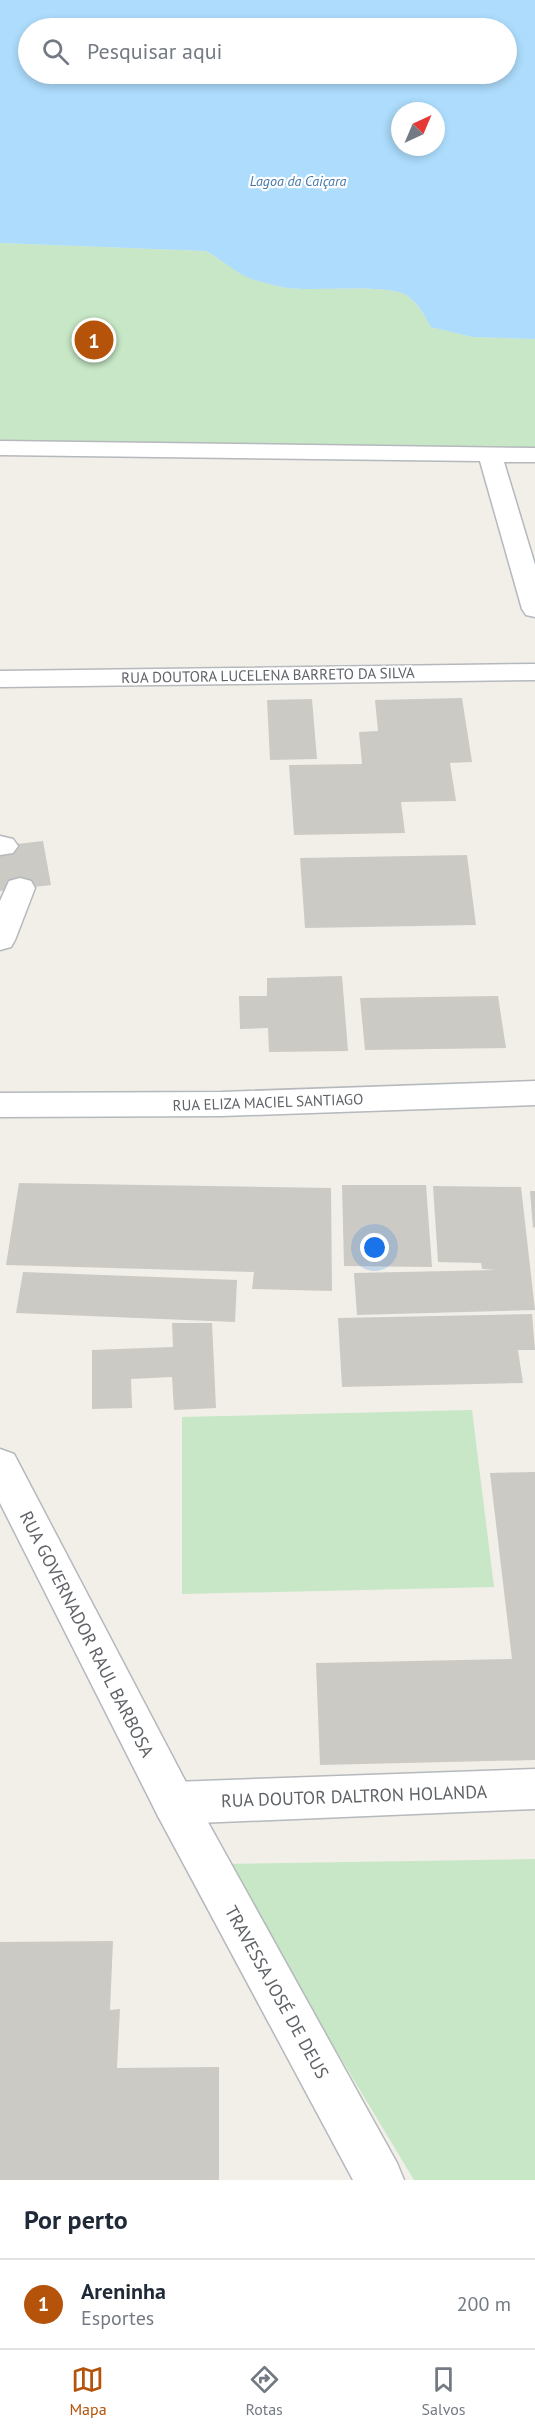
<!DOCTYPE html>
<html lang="pt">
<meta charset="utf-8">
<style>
body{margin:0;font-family:"PT Sans",sans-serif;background:#f6f6f7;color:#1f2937}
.compass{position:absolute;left:391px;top:102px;width:54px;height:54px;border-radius:50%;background:#fff;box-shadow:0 3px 9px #0003;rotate:44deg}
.you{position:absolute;left:375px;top:1248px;width:21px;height:21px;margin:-15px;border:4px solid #fff;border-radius:50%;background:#1a73e8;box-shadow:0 0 0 9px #1a73e833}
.badge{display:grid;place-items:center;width:39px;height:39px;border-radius:50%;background:#b45309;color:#fff;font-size:20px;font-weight:700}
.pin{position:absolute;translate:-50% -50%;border:3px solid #fff;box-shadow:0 2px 6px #0006}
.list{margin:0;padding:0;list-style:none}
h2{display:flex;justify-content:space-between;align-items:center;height:78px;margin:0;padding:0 24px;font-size:26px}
h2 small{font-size:20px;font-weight:400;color:#747a83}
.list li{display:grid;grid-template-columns:39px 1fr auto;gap:18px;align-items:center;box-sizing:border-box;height:90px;padding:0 24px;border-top:2px solid #e0e1e3}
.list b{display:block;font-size:22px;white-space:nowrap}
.list p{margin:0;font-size:20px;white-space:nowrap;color:#747a83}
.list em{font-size:20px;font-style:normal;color:#747a83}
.icon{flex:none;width:33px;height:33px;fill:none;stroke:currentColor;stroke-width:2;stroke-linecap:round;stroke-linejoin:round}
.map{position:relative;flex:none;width:535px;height:2180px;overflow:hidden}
.search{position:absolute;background:#fff;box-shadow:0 3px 9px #0003;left:18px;right:18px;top:18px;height:66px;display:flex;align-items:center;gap:15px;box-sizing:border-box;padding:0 21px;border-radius:33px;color:#747a83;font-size:22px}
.sheet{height:168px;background:#fff}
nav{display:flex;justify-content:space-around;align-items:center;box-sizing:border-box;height:84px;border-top:2px solid #e0e1e3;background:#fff;font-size:16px;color:#747a83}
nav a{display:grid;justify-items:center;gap:3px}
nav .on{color:#b45309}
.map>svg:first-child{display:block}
</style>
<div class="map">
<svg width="535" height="2180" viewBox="0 0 535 2180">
<rect width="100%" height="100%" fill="#f1efe8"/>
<g fill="#c7e7c6">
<path d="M0,243L206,251C221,259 236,273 250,278C259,282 271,284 281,287C309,293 391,282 409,297C419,305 425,317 432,327L472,337L535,339V450L0,442Z"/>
<path d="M472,1410L494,1587L182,1594V1417Z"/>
<path d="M535,1859V2180H414L224,1864Z"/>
</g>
<path fill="#addcfc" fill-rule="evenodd" d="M0,0H535V339L472,337L431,327C425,316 419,305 409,297C391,282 310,293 281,287C271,284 259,282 249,278C236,273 221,259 206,251L0,243ZM28,28H506V74H28ZM400,111H436V147H400Z"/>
<g fill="#cccac5">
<path d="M462,698L472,762L450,763L456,801L401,802L405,833L294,835L289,765L362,764L359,732L378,731L375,700Z"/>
<path d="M312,699L317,759L270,760L267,700Z"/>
<path d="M43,841L51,885L0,891V846Z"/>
<path d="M467,855L476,925L305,928L300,858Z"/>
<path d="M342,976L348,1051L269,1052L268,1028L240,1029L239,996H267V978Z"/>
<path d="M498,996L506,1048L365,1050L360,998Z"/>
<path d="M19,1183L331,1188L332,1291L252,1289L254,1272L6,1265Z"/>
<path d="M342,1185H426L432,1267L344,1266Z"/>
<path d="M433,1186L521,1187L535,1310L357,1315L354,1273L496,1270L482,1269L481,1263L438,1262Z"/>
<path d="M530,1191H535V1227L533,1228Z"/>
<path d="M23,1272L237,1280L235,1322L16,1313Z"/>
<path d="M532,1314L535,1350H518L523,1383L342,1387L338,1318Z"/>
<path d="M172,1323H212L216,1408L174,1410L172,1377L131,1379L132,1408L92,1409V1350L173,1347Z"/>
<path d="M535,1472V1760L320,1765L316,1663L512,1659L490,1473Z"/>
<path d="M113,1941L110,2010L120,2009L117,2068L219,2067V2180H0V1942Z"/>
</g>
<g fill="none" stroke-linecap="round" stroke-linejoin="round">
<g stroke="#b5b8bc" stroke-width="3">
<g id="service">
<path d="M0,836L13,839L18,846L13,853L0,855Z"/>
<path d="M20,878L31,881L35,888L15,940L11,947L0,950V901L9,881Z"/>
</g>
</g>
<g stroke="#b5b8bc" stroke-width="3">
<g id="minor">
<path d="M0,441L535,448V462H504L535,565V617L526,615L522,609L480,461L0,455Z"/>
<path d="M535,664V680L0,687V671Z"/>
<path d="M535,1081V1105L222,1116L0,1117V1093L222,1092Z"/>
<path d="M535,1769V1809L174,1824L159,1818L152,1803L159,1788L174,1782Z"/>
</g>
</g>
<g stroke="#b5b8bc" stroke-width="3">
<path id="tertiary" d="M0,1449L14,1454L189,1788L397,2163L404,2180H353L159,1818L0,1503Z"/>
</g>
<use href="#service" fill="#fff" fill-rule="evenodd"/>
<use href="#minor" fill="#fff" fill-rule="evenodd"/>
<use href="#tertiary" fill="#fff" fill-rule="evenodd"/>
</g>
<g text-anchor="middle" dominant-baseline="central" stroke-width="4.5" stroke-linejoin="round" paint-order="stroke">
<g font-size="14" font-style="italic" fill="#4578a7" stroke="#fff">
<text x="298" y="181">Lagoa da Caiçara</text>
</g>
<g font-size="15" fill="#5f6368" stroke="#fff">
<text transform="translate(268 675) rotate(-1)">RUA DOUTORA LUCELENA BARRETO DA SILVA</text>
<text transform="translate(268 1102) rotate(-2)">RUA ELIZA MACIEL SANTIAGO</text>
</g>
<g font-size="18" fill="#5f6368" stroke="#fff">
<text transform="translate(87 1634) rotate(63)">RUA GOVERNADOR RAUL BARBOSA</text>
<text transform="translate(354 1796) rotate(-2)">RUA DOUTOR DALTRON HOLANDA</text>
<text transform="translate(277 1992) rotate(61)">TRAVESSA JOSÉ DE DEUS</text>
</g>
</g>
</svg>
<svg class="compass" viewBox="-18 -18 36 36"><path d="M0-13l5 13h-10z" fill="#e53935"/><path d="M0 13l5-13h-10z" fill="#747a83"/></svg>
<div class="you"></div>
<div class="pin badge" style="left:94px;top:340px">1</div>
<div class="search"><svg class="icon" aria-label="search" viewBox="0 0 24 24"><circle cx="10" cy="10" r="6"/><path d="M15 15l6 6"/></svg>Pesquisar aqui</div>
</div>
<section class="sheet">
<h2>Por perto<small></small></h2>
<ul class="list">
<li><span class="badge">1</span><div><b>Areninha</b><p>Esportes</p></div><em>200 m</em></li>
</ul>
</section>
<nav>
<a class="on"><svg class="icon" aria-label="map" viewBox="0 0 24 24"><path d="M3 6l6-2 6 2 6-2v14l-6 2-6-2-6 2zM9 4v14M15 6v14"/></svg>Mapa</a>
<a><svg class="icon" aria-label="directions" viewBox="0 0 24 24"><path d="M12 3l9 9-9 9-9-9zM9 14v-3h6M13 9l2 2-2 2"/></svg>Rotas</a>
<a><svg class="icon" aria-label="saved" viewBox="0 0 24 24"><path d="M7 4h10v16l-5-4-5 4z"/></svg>Salvos</a>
</nav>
